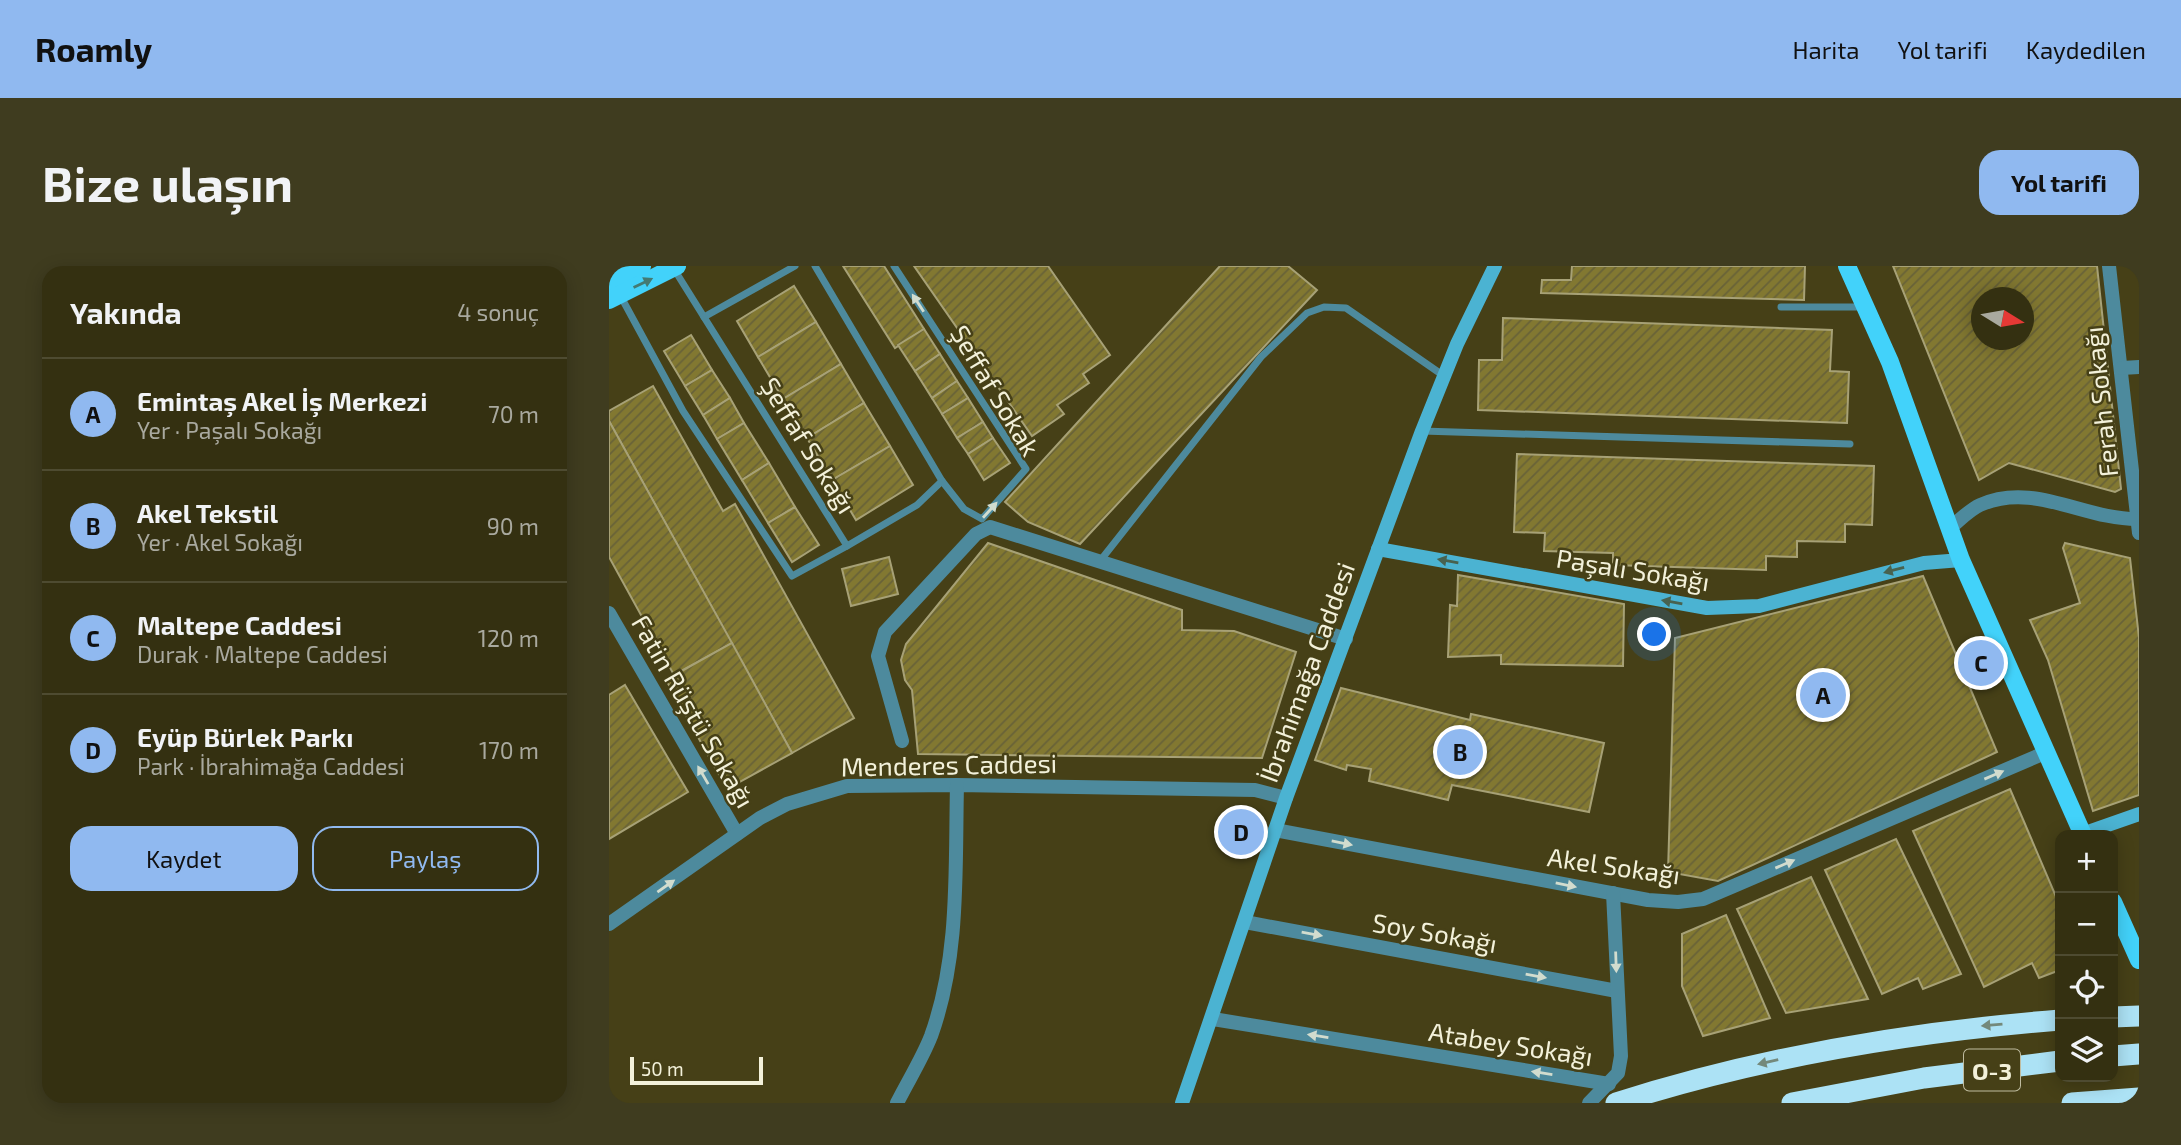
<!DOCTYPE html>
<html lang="tr">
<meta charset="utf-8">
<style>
body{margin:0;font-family:"Exo 2",sans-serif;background:#3f3c1f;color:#f1f3f6}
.controls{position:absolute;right:21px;bottom:21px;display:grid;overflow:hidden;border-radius:14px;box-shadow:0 4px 18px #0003}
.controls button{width:63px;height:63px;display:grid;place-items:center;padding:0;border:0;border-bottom:2px solid #4e4b31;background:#343011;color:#f1f3f6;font:35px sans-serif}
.compass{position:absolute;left:1362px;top:21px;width:63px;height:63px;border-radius:50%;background:#343011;box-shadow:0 4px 18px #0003;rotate:101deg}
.scale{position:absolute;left:21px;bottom:18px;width:133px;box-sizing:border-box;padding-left:7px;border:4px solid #f3f1da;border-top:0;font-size:19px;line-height:24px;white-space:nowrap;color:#f3f1da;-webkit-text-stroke:5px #464017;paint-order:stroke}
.you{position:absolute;left:1046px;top:369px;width:24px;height:24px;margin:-18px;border:5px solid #fff;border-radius:50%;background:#1a73e8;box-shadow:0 0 0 10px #1a73e833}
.badge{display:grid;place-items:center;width:46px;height:46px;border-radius:50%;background:#90b9f0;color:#111;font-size:23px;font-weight:700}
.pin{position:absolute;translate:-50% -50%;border:4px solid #fff;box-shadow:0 2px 7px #0006}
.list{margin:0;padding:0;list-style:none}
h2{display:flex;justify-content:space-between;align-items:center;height:91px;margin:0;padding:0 28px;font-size:30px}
h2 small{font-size:23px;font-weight:400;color:#a9a99f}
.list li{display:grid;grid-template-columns:46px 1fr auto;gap:21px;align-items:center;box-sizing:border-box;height:112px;padding:0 28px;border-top:2px solid #4e4b31}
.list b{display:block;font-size:26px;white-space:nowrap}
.list p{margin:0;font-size:23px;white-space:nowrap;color:#a9a99f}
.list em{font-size:23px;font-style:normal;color:#a9a99f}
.actions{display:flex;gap:14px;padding:21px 28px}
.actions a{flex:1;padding:16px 0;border:2px solid #90b9f0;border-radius:21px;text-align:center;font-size:24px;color:#90b9f0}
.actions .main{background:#90b9f0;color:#111}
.icon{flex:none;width:38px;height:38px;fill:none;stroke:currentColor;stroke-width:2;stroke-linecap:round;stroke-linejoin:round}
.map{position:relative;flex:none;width:1530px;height:837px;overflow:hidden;border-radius:21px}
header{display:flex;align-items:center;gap:42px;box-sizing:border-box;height:98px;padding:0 35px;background:#90b9f0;color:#111}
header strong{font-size:33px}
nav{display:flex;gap:38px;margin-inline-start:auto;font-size:24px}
.intro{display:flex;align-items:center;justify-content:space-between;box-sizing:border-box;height:168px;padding:0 42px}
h1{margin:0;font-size:49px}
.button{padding:18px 32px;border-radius:21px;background:#90b9f0;color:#111;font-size:24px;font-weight:700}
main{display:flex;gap:42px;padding:0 42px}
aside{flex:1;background:#343011;border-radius:21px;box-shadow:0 4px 18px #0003}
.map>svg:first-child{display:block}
</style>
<header>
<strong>Roamly</strong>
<nav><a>Harita</a><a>Yol tarifi</a><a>Kaydedilen</a></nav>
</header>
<div class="intro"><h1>Bize ulaşın</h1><a class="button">Yol tarifi</a></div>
<main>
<aside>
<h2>Yakında<small>4 sonuç</small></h2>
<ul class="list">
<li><span class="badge">A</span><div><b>Emintaş Akel İş Merkezi</b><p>Yer · Paşalı Sokağı</p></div><em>70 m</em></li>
<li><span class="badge">B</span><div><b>Akel Tekstil</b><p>Yer · Akel Sokağı</p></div><em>90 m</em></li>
<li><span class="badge">C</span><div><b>Maltepe Caddesi</b><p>Durak · Maltepe Caddesi</p></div><em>120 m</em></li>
<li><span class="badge">D</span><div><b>Eyüp Bürlek Parkı</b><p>Park · İbrahimağa Caddesi</p></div><em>170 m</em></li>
</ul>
<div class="actions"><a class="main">Kaydet</a><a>Paylaş</a></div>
</aside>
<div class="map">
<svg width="1530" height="837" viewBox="0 0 1530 837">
<defs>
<pattern id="building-hatch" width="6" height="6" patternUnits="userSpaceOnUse" patternTransform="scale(1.75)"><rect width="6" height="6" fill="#827831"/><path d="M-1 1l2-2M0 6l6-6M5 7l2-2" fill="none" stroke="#686238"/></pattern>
</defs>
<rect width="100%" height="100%" fill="#464017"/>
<g fill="url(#building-hatch)" stroke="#a7a176" stroke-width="2" fill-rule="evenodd">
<path d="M234,0H275L315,63L286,82Z"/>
<path d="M305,0H439L501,89L474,108L480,117L448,139L455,148L423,170Z"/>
<path d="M611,0H679L708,24L471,278L419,256L396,236Z"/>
<path d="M963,0H1196L1195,34L932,27L933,14H962Z"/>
<path d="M1284,0H1488L1512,223L1506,226L1400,197L1370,214ZM1372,32H1414V74H1372Z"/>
<path d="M185,20L207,56L149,91L128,55Z"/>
<path d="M894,52L1223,64L1221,105L1240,106L1238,157L869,144L870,94H893Z"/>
<path d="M207,56L232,98L174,133L149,91Z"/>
<path d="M315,63L331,88L306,105L289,79Z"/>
<path d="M82,69L103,104L76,120L55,85Z"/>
<path d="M331,88L348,115L323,132L306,105Z"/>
<path d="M232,98L255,137L198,172L174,133Z"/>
<path d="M103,104L121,132L94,149L76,120Z"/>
<path d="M348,115L359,132L333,148L323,132Z"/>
<path d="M44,120L114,245L126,238L245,452L183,487L0,155V145Z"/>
<path d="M121,132L135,157L108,173L94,149Z"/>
<path d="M359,132L374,156L348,172L333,148Z"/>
<path d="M255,137L281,180L223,214L198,172Z"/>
<path d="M0,155L123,377L65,409L0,291Z"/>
<path d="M374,156L384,172L359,188L348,172Z"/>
<path d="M135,157L160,197L133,214L108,173Z"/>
<path d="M384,172L401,197L375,214L359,188Z"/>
<path d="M281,180L304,219L247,254L223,214Z"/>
<path d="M908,188L1265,200L1263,259L1236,258V276L1188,275V291L1157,290V304L1004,299V287L935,285L936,267L905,266Z"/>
<path d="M160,197L186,241L159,257L133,214Z"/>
<path d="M186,241L210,279L183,296L159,257Z"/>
<path d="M379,277L573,344V364L625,365L687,386L653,492L309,488L303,424L296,414L292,394L297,378Z"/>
<path d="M1456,277L1521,292L1530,372V529L1484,545L1439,394L1421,354L1471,337L1454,282Z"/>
<path d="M280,291L289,328L242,340L233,303Z"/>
<path d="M849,309L1015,338L1014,400L892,398V389L839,391L841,339L848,340Z"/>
<path d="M1314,310L1388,486L1109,615L1059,606L1066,372Z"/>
<path d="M123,377L183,487L118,523L57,414Z"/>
<path d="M16,419L79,526L0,573V429Z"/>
<path d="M732,422L861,454L862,448L995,477L980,546L843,519L839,534L760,515L762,503L738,499L737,504L706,494Z"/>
<path d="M1401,523L1451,640V704L1430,712L1423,697L1375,721L1304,565Z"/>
<path d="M1287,573L1352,708L1314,723L1309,712L1273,728L1216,604Z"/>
<path d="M1202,611L1259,733L1177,747L1128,643Z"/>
<path d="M1117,649L1161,752L1094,770L1073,720V668Z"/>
</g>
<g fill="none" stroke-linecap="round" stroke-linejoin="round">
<g stroke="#4d8a9d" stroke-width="7">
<path d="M206,0L333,215L355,243L373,253L417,203L285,0"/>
<path d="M65,3L238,280L308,239L333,215"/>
<path d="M11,29L74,145L183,310L238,280"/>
<path d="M1172,41H1256"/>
<path d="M95,51L186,0"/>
<path d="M813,165L1241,178"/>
<path d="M491,295L652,91L698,47L715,41L737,42L835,110"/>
</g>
<g stroke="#4d8a9d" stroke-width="14">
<path d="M1500,0L1530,267"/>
<path d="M1513,102L1530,101"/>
<path d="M1341,262C1350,255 1360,244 1371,239C1425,215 1475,254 1530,253"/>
<path d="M0,347L128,568"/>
<path d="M293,475L269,390L276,366L367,268L381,261L737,373"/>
<path d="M666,564L1039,634L1069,636L1094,633L1127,619L1438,486"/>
<path d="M636,656L1008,725"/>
<path d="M0,658L151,552L178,538L238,520L348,519L646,524L677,532"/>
<path d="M604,753L1000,818"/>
<path d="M288,837C299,815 313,793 322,770C351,690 346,602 348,519"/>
<path d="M980,837L1009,807L1012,790L1004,627"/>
</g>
<g stroke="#4bb3d2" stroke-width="14">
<path d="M769,283L1098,342L1150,340L1315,297L1352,294"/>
<path d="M1473,568L1530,548"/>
<path d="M573,837L677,532L813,165L848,78L886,0"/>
</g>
<g stroke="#42d2fa" stroke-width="18">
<path d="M1238,0L1281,96L1352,294L1474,569"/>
<path d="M0,16L33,0"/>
<path d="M0,34L68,0"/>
<path d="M1504,636L1530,694"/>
</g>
<g stroke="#ace2f5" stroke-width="21">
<path d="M1504,751L1530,750"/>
<path d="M1504,790L1530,788"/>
<path d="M1007,837C1151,791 1301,766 1451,754"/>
<path d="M1183,837L1315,812L1451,795"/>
<path d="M1463,837L1530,832"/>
</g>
</g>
<defs><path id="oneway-solid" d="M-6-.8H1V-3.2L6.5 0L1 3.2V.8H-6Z" transform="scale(1.75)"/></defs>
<use fill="#447a72" href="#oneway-solid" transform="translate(34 17) rotate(-26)"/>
<g fill="#d2dcce">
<use href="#oneway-solid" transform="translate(309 37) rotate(-123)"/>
<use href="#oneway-solid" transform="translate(381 244) rotate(-48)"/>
<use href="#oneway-solid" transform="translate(94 509) rotate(-120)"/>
<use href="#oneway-solid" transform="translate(1385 509) rotate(-23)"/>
<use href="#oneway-solid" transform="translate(733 577) rotate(11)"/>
<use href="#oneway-solid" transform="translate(1176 598) rotate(-23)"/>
<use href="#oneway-solid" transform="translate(957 619) rotate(11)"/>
<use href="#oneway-solid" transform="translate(57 620) rotate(-35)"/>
<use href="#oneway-solid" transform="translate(703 668) rotate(10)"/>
<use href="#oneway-solid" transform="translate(1007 696) rotate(88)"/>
<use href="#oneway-solid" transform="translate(927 710) rotate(10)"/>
<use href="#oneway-solid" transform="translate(709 770) rotate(-171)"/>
<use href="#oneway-solid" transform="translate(933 807) rotate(-171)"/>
</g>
<g fill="#48624f">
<use href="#oneway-solid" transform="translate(839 295) rotate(-170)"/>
<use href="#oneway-solid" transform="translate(1285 304) rotate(165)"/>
<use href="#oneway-solid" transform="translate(1063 336) rotate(-170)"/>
</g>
<g fill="#74897b">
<use href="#oneway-solid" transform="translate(1383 759) rotate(175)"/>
<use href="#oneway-solid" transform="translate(1159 796) rotate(167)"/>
</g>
<g text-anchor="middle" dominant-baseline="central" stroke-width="5" stroke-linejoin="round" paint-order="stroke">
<rect fill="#464017" stroke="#bfbca0" stroke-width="2" x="1355" y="783.5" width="56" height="41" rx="5"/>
<g font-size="24" font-weight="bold" fill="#f3f1da">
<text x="1383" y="804">O-3</text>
</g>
<g font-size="26" fill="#f3f1da" stroke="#464017">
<text transform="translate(387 124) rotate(59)">Şeffaf Sokak</text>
<text transform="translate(1491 136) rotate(-96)">Ferah Sokağı</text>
<text transform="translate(200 179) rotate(58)">Şeffaf Sokağı</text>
<text transform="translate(1024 303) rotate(9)">Paşalı Sokağı</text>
<text transform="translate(697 406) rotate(-70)">İbrahimağa Caddesi</text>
<text transform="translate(85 445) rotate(60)">Fatin Rüştü Sokağı</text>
<text transform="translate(340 498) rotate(-1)">Menderes Caddesi</text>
<text transform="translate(1005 599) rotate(8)">Akel Sokağı</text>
<text transform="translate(826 666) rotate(10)">Soy Sokağı</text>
<text transform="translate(902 777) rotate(9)">Atabey Sokağı</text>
</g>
</g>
</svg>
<div class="controls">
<button>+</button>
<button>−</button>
<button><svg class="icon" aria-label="locate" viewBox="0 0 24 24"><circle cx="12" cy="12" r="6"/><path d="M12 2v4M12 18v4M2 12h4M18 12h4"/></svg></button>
<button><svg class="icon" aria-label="layers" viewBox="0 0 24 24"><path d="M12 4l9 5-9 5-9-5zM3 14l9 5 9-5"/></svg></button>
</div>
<svg class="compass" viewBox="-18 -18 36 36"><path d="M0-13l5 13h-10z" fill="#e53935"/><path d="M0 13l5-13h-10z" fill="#a9a99f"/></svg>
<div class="scale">50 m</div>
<div class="you"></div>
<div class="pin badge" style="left:1214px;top:429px">A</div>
<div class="pin badge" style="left:851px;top:486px">B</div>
<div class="pin badge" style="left:1372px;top:397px">C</div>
<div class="pin badge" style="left:632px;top:566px">D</div>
</div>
</main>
